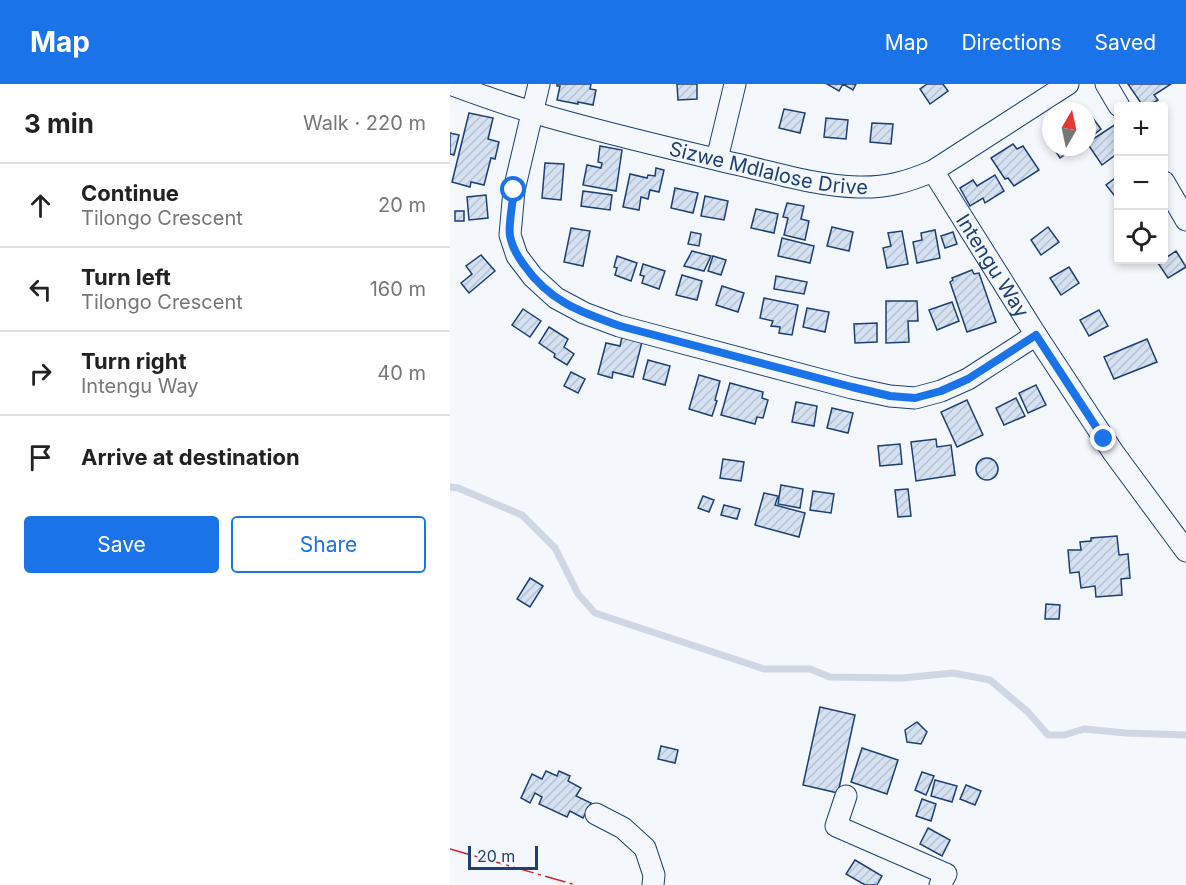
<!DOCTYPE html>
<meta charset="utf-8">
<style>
body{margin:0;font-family:Inter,sans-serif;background:#f6f6f6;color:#222}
.controls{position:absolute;right:18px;top:18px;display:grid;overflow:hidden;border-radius:6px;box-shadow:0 3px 9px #0003}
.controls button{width:54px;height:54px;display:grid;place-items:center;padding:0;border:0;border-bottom:2px solid #e0e0e0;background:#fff;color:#222;font:30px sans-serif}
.compass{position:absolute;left:592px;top:18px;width:54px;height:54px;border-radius:50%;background:#fff;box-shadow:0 3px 9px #0003;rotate:9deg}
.scale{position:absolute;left:18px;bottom:15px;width:70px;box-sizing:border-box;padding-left:6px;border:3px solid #1d3f73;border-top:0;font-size:16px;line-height:21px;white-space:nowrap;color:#1d3f73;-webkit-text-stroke:4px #f4f7fb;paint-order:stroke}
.stop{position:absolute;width:18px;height:18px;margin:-14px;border:4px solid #1a73e8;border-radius:50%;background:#fff}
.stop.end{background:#1a73e8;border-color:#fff;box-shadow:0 2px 6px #0008}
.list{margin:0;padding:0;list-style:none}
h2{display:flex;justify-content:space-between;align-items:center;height:78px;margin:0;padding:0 24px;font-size:26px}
h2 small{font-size:20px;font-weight:400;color:#767676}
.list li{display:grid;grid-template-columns:39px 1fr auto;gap:18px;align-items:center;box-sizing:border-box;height:84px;padding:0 24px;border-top:2px solid #e0e0e0}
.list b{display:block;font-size:22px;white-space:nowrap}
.list p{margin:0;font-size:20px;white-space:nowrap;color:#767676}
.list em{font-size:20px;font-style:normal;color:#767676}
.actions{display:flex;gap:12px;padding:18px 24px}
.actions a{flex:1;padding:14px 0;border:2px solid #1a73e8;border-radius:6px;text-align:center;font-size:21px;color:#1a73e8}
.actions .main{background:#1a73e8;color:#fff}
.icon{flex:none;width:33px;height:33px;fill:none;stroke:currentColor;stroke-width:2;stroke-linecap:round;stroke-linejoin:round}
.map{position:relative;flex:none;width:736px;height:801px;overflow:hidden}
header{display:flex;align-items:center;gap:36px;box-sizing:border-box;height:84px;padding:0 30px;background:#1a73e8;color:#fff}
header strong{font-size:28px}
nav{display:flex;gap:33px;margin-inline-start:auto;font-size:21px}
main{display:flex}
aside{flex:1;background:#fff}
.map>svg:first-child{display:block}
</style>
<header>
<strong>Map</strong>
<nav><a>Map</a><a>Directions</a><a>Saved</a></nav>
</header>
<main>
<aside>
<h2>3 min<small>Walk · 220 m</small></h2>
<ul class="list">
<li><svg class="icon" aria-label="ahead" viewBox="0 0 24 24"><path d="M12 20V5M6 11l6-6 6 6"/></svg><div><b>Continue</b><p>Tilongo Crescent</p></div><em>20 m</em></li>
<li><svg class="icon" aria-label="left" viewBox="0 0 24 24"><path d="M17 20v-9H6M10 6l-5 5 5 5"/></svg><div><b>Turn left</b><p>Tilongo Crescent</p></div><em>160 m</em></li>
<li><svg class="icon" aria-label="right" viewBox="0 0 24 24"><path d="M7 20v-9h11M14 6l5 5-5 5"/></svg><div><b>Turn right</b><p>Intengu Way</p></div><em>40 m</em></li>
<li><svg class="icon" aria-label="arrive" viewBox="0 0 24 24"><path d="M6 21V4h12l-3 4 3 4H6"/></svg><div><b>Arrive at destination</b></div></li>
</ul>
<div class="actions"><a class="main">Save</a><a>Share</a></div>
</aside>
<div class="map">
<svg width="736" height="801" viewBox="0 0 736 801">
<defs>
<pattern id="building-hatch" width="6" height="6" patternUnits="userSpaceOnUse" patternTransform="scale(1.5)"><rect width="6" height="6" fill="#d5e0f0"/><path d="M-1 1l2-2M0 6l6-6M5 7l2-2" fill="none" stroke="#b6c1d1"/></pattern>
</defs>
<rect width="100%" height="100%" fill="#f4f7fb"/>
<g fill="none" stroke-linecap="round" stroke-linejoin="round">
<path stroke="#cfd7e4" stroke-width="7" d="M0,403L8,404L72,431L105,464L128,510L145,529L314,585H360L380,593L452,594L503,589L540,596L578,628L598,651H614L634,645L676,649L736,651"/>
</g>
<g fill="url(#building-hatch)" stroke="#1d3f73" stroke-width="1.5">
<path d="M107,0H141L140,5L146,6L143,21L128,18V20L107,16L110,2H107Z"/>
<path d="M227,0H247V15L228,16Z"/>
<path d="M377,0H406L403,6L393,0L389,7Z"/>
<path d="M477,0H493L498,7L480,20L470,5Z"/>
<path d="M678,0H721L704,11L708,16L698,22H693Z"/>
<path d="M334,25L355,29L350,49L329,44Z"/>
<path d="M19,29L43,34L38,55L49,58L45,75L41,74L34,101L21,98L20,103L2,98Z"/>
<path d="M639,29L651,45L637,56V31Z"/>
<path d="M376,34L398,36L396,55L374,53Z"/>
<path d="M422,39L443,40L441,60L420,58Z"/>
<path d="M666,40L668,43V54L666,56L668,60V69L652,81L637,59Z"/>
<path d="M0,49L9,51L4,71L0,70Z"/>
<path d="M563,60L567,65L573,62L589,86L564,102L558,94L555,95L541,74Z"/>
<path d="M150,62L172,66L166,107L133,101L137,81L151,84L152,79L148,78Z"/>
<path d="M603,63H626L610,74Z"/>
<path d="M95,79L114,80L111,116L92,114Z"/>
<path d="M206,84L214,86L209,108L200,106L198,115L191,113L189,126L173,123L180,90L197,94L198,91L205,92Z"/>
<path d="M545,91L554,107L535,119L533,114L520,122L510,104L523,96L527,102Z"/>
<path d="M668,92V116L656,101Z"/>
<path d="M225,104L248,109L243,129L221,124Z"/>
<path d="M133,107L162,111L160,126L131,122Z"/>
<path d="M36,111L38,134L19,136L17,113Z"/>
<path d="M255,112L278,117L274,136L251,132Z"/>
<path d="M337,119L354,122L351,135L359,137L355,156L334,151L338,134L333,133Z"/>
<path d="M306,125L328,130L324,149L301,144Z"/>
<rect x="5" y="127" width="9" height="10"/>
<path d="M382,143L403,148L399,167L377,162Z"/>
<path d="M598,143L609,158L591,171L581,156Z"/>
<path d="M121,144L140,147L133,182L114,178Z"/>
<path d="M485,146L490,174L467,179L463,158L472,156L471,149Z"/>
<path d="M452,147L458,180L437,184L433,164L441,162L438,149Z"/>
<path d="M241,148L251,150L249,162L238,160Z"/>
<path d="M503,148L507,160L495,164L491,152Z"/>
<path d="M332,154L364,162L360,179L328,172Z"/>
<path d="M242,167L261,172L254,187L234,182Z"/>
<path d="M726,167L736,183L718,194L708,179Z"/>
<path d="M31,171L45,187L19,209L11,199L22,190L16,182Z"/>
<path d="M167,172L187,179L181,197L165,191L167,184L164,183Z"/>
<path d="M263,172L276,176L271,191L258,187Z"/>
<path d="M193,180L215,187L209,205L192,199L194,192L190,191Z"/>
<path d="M619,183L629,199L611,211L600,194Z"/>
<path d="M522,186L524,190L529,189L546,238L517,248L500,198L503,196L502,194Z"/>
<path d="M232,191L252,197L247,216L226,211Z"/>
<path d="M326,192L357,198L354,210L324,205Z"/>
<path d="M272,202L294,209L288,228L266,221Z"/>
<path d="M314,214L348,221L342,251L329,249L330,243L321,242L323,237L310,234Z"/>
<path d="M436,217H467L468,237H458L459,258L436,259Z"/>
<path d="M502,218L509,237L487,246L479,226Z"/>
<path d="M357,224L379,228L375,248L353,243Z"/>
<path d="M73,225L91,237L80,253L62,241Z"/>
<path d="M649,226L658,242L639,252L630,236Z"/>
<path d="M427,239V258L405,259L404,240Z"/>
<path d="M99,243L118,255L114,263L124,270L117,281L104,273L105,270L89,259Z"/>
<path d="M172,253L192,258L183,293L163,288L162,294L148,290L156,259L170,262Z"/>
<path d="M697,255L707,278L664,295L654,273Z"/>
<path d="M198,276L220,282L215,301L193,295Z"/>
<path d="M121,288L135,295L128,309L114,302Z"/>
<path d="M249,291L270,297L265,316L267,317L262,332L239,325Z"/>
<path d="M280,299L313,308L312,314L318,316L313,334L307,333L305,340L271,331Z"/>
<path d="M586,301L596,321L578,329L569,309Z"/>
<path d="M566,314L575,332L554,341L546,324Z"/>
<path d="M517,316L533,351L507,363L491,328Z"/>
<path d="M346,318L367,322L364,342L342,338Z"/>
<path d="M382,324L403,329L398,349L377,344Z"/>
<path d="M486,355L487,363L501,361L505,391L466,397L461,358Z"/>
<path d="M450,360L452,380L430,382L428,362Z"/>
<circle cx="537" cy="385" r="11"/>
<path d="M273,375L294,378L291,397L270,394Z"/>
<path d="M331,401L353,405L350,424L328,420Z"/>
<path d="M458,405L461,432L448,433L445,406Z"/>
<path d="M363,407L384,410L381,429L360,426Z"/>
<path d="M314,409L328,412L325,421L355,429L349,453L305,441Z"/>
<path d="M253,412L264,416L259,428L248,424Z"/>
<path d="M274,421L290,425L287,435L271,431Z"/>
<path d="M667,452L669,471L678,470L680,494L671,495L672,511L646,513L645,502L631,504L629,488L620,489L618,466H631L630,458L641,457V454Z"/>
<path d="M80,494L93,502L80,523L67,515Z"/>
<path d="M596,520L610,521L609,535H595Z"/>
<path d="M370,623L405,631L388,709L353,701Z"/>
<path d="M467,638L477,648L471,660L457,658L455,646Z"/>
<path d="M211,662L228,666L225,679L208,675Z"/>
<path d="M412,664L448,676L437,710L401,698Z"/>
<path d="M96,687L107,692L109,687L120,692L118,697L131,704L126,712L141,719L133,734L120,727L117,733L89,720L92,713L85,709L80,719L71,714L82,690L92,695Z"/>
<path d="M472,688L484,692L476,711L465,706Z"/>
<path d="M485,696L507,702L502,718L481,712Z"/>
<path d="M516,701L531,707L525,721L510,715Z"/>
<path d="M472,715L486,720L481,737L466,732Z"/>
<path d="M478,744L500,756L492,772L470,760Z"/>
<path d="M405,776L432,792L427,801H415L396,790Z"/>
</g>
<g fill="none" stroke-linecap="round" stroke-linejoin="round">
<g stroke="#1d3f73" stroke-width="23">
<g id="street">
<path id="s1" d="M0,0C27,10 55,20 82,28C149,48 219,64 286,80C326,89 367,102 408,103C436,104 457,98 483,87L618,0"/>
<path d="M89,0L64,106L60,151L67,172L83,193L106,214L134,229L169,242L402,304L440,312L465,314L491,307L518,295L586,251"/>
<path d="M656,0L669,22"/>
<path d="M267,75L285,0"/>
<path id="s2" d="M483,87L586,251L663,368L736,467"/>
<path d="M714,98L736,136"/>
<path d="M396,712L386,742L496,790L490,801"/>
<path d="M146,730L173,744L195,764L204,791L203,801"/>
</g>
</g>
<use href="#street" stroke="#f4f7fb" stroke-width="21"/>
<path stroke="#c62828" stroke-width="1.5" stroke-dasharray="21 4.5 3 4.5" stroke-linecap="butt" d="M0,765L126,801"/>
</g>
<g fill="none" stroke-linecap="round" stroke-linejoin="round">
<path stroke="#1a73e8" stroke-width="8" d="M64,106C63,117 58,142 60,152C62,162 68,173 74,181C99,217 130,228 170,242L402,303L440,312L465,314L491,307L518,295L586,251L654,355"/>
</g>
<g text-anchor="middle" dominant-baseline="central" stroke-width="4.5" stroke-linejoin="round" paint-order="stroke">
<g font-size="20" fill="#1d3f73" stroke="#f4f7fb">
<text stroke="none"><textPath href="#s1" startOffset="330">Sizwe Mdlalose Drive</textPath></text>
<text stroke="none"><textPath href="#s2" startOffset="112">Intengu Way</textPath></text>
</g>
</g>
</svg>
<div class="controls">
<button>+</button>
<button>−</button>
<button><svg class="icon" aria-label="locate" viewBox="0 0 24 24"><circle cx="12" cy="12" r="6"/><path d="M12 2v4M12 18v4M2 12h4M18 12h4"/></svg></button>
</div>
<svg class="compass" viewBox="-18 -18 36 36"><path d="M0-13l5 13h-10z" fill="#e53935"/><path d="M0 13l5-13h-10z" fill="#767676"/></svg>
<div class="scale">20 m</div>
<div class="stop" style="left:64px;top:106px"></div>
<div class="stop end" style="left:654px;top:355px"></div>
</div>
</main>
